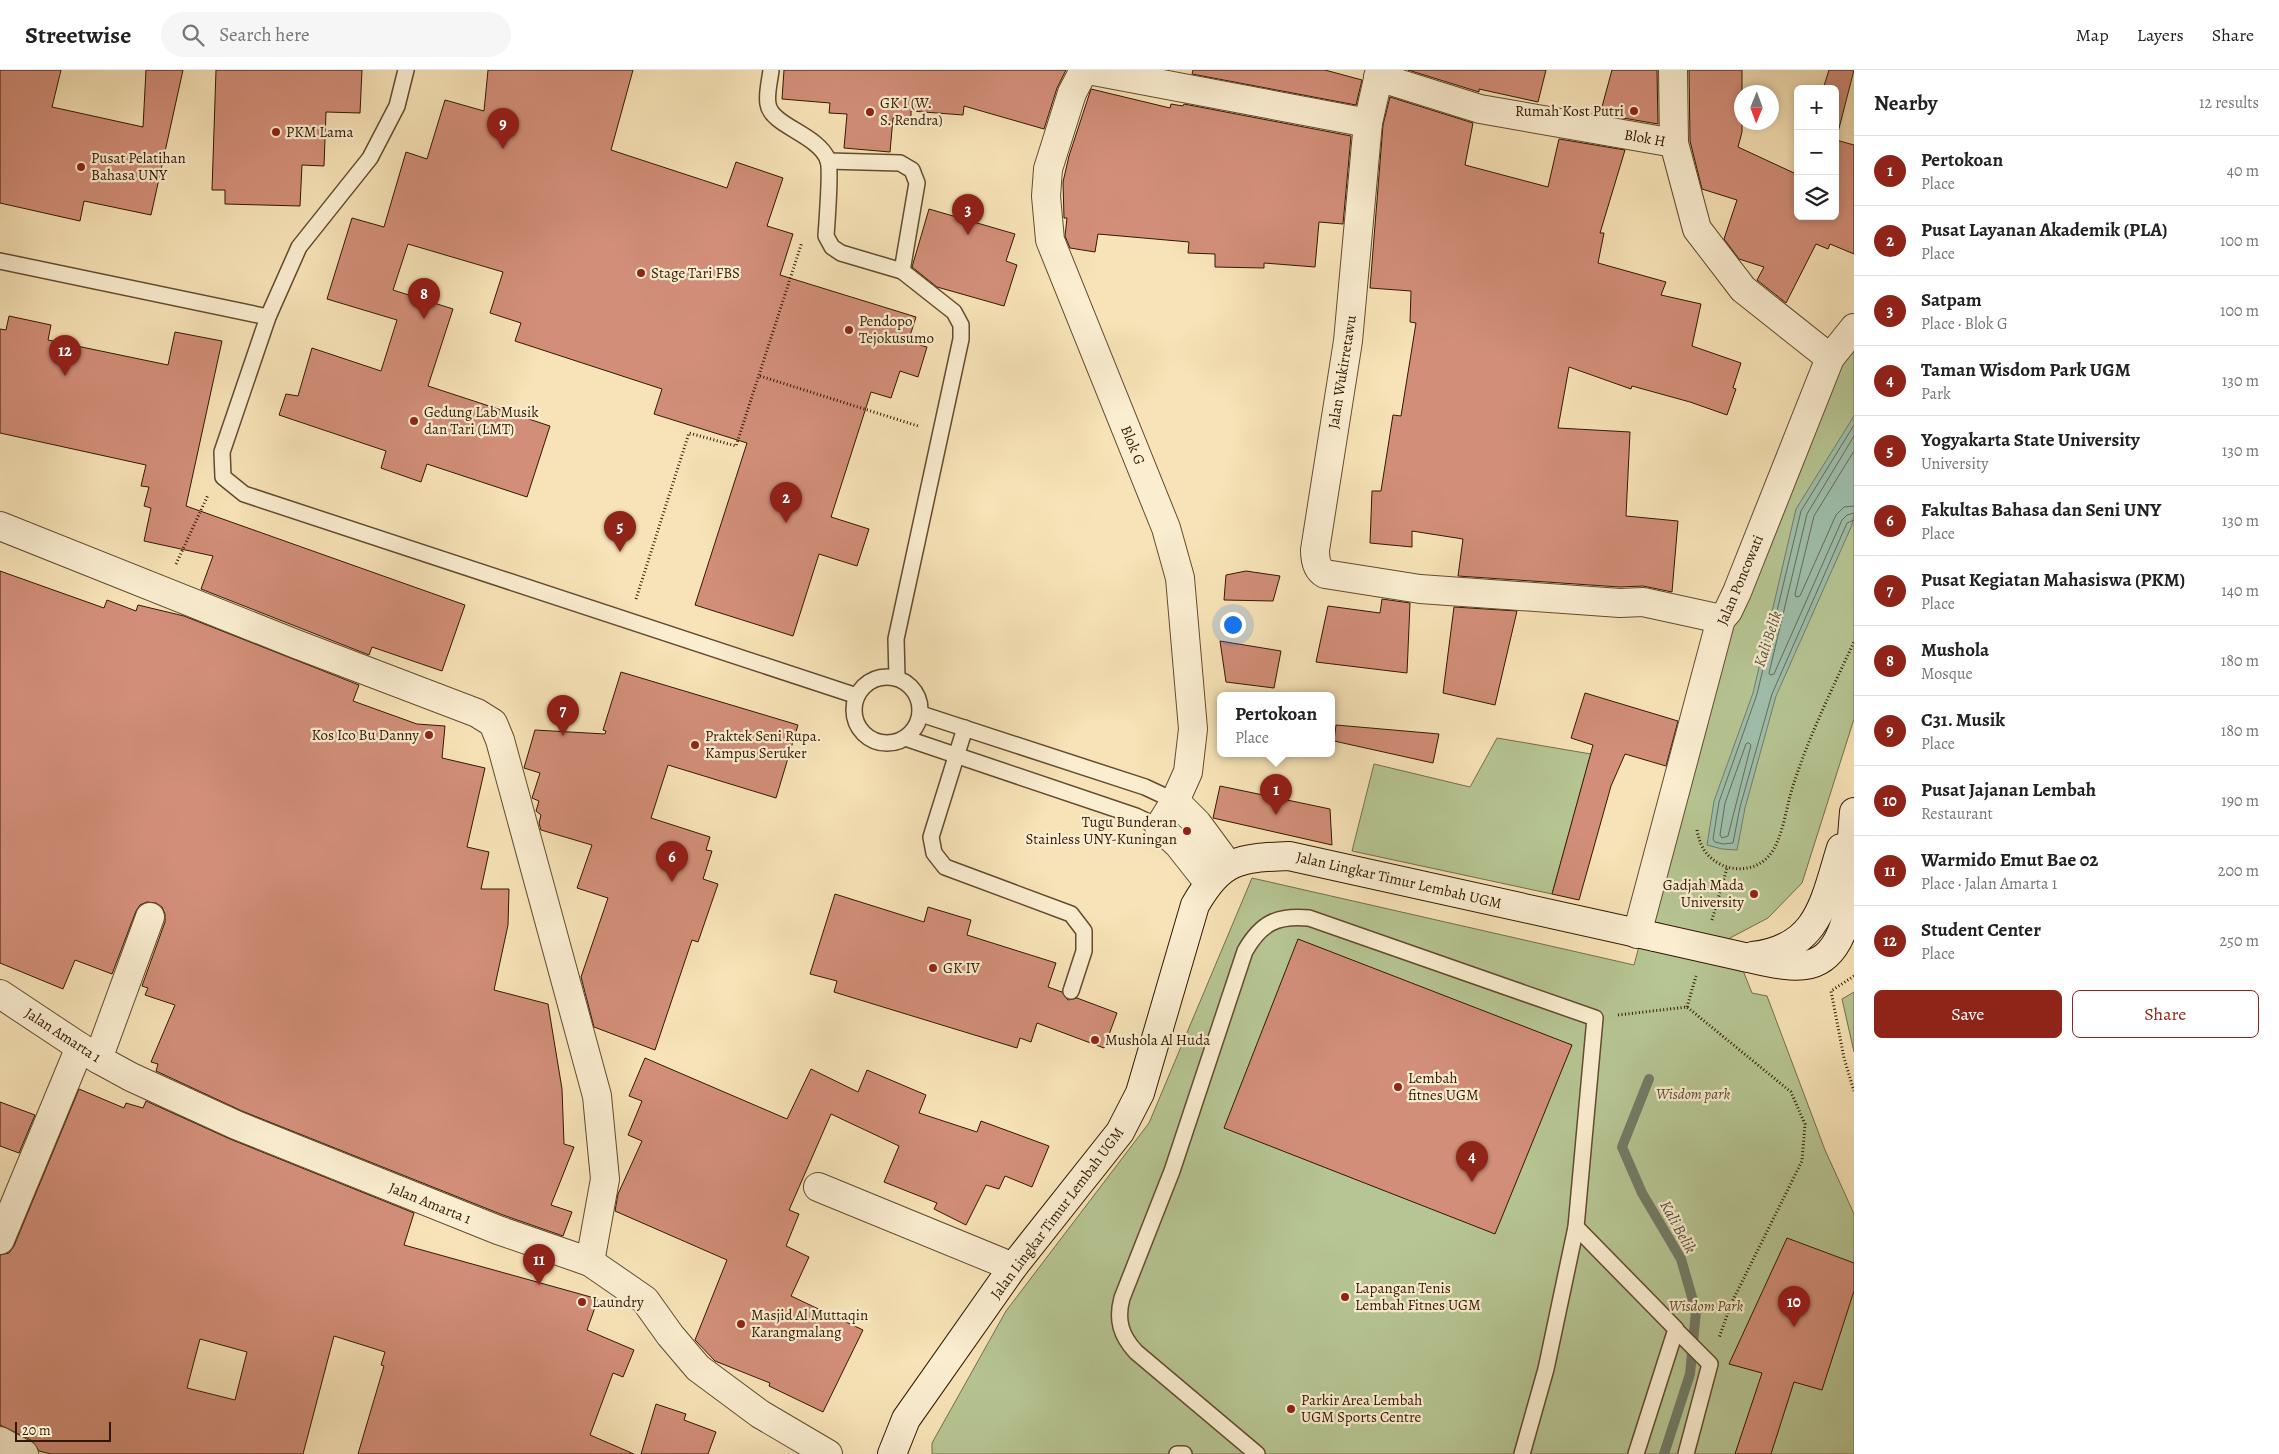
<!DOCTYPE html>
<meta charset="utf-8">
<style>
body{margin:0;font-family:Alegreya,serif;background:#f6f6f6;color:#222}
.controls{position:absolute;right:15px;top:15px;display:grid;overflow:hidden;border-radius:8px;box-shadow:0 2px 8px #0003}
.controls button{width:45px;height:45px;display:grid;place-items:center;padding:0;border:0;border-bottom:1px solid #e0e0e0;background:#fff;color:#222;font:25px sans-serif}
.compass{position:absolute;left:1734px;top:15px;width:45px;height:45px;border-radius:50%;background:#fff;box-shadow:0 2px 8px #0003;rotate:181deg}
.scale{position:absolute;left:15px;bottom:12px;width:96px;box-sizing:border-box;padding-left:5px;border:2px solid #321800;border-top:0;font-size:14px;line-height:18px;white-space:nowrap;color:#321800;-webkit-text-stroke:4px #faedd0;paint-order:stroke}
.you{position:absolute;left:1232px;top:554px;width:18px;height:18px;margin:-12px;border:4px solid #fff;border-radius:50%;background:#1a73e8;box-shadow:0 0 0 8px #1a73e833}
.badge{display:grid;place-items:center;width:32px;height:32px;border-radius:50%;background:#8f2418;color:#fff;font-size:16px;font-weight:700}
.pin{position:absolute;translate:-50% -41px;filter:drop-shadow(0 1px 2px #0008)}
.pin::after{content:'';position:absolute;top:26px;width:18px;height:15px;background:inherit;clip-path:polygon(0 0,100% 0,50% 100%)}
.popup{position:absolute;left:1217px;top:622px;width:118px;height:65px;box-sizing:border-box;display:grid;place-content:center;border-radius:8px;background:#fff;filter:drop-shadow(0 1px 4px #0005);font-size:16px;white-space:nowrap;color:#767676}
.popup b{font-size:19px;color:#222}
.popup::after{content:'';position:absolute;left:50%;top:100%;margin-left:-10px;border:10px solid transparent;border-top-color:#fff}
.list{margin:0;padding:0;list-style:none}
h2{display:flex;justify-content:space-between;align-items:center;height:65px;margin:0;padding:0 20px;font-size:21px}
h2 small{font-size:16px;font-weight:400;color:#767676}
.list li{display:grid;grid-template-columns:32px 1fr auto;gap:15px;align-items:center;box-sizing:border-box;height:70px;padding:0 20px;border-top:1px solid #e0e0e0}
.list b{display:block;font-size:19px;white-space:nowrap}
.list p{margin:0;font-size:16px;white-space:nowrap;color:#767676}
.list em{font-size:16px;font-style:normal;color:#767676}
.actions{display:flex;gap:10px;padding:15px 20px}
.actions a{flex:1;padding:11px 0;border:1px solid #8f2418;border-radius:8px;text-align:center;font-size:18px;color:#8f2418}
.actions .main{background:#8f2418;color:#fff}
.icon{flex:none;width:28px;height:28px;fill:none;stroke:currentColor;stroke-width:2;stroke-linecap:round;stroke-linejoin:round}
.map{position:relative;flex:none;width:1854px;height:1384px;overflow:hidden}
header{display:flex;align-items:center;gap:30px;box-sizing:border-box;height:70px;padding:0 25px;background:#fff;border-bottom:1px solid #e0e0e0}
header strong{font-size:24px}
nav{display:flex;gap:28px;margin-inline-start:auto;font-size:18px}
.search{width:350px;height:45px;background:#f6f6f6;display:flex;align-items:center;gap:12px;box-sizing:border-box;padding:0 18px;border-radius:28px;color:#767676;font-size:19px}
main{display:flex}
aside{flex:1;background:#fff}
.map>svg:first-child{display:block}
</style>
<header>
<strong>Streetwise</strong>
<div class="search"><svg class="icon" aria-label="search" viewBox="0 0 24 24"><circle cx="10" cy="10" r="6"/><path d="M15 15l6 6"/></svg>Search here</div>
<nav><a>Map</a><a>Layers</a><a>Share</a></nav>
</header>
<main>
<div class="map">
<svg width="1854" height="1384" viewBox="0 0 1854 1384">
<rect width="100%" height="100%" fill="#f7e3b7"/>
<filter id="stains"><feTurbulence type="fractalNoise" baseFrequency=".004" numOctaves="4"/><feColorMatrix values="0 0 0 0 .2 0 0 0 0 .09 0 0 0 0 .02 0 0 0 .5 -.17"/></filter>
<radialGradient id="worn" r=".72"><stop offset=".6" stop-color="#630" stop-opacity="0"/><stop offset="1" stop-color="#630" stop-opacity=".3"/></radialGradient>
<g fill="#b6c593" stroke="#746e4a">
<path d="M1854,271V649L1802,813L1768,848L1730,868L1752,923L1767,926L1825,1080L1854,1144V1384H932V1373L1006,1241L1149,1053L1252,808L1634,895L1707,622L1818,318Z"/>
<path d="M1497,668L1591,684L1552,824L1352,781L1374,694L1470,717Z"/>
<path d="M1854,922V982L1842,929Z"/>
</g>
<path fill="#9ebeab" stroke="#737c67" d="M1854,346V443L1852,455L1776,626L1745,738L1737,780L1722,779L1707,775L1714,731L1753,623L1796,439Z"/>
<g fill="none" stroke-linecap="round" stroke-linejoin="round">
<g stroke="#686b56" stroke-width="1">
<path d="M1854,355L1801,441L1757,624L1719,732L1713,769L1715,772L1723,774L1733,773L1740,737L1772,624L1847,453L1854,450"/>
<path d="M1854,366L1807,444L1769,603L1770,605L1774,604L1842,450L1847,445L1854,443"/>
<path d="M1854,381L1814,446L1795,524L1796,527L1800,526L1836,445L1844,437L1854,436"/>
<path d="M1749,673L1751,675L1728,766L1722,768L1720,765L1725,733L1746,674Z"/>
</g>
<path stroke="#737c67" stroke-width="10" d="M1649,1009L1622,1077L1642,1123L1681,1189L1696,1241L1690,1304L1664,1384"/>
</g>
<g fill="#d28e79" stroke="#321800" fill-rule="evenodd">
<path d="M0,0H61L52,37L143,57L146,0H183L151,145L84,131L80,151L0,133Z"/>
<path d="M216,0H362L360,43L326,42L324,96L302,95L300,136L225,134V120H212Z"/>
<path d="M488,0H633L611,80L727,118L736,92L783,108L767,156L793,164L780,205L916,247L908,272L927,277L918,307L900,301L891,328L871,322L831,447L869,459L857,496L819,484L793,566L695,535L747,373L654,344L662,319L515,271L521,253L490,243L503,202L408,174L393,220L453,239L428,316L550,356L527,427L427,394L421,412L381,398L386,381L279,345L286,324L298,326L312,278L381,301L397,250L327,229L352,148L384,157L406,82L427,89L445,30L484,41Z"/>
<path d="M784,0H1066L1057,18L1044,59L964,36L963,45L911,41V50L893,48L890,82L844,78L847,44L829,43L830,33L782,29Z"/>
<path d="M1193,0H1325L1362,10L1356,35L1192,4Z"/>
<path d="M1408,0H1546L1538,32L1479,19V22Z"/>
<path d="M1612,0H1657L1658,54L1600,44Z"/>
<path d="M1689,0H1742V62L1738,77L1794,103L1798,92V146H1835V19H1823L1829,0H1854L1836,70L1854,75V184L1830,174L1828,179L1816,174L1786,233L1757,210L1764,197L1739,189L1724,169L1737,130L1702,119L1690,71Z"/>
<path d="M1091,19L1170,38L1171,34L1183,36L1184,34L1351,66L1343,154L1319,152L1315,197L1264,193V198L1215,197V184L1188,183L1189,172L1098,164L1095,182L1070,178L1065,166L1067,148H1064L1063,112L1069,86Z"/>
<path d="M1390,27L1473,53L1465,95L1548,117L1559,69L1625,80L1600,163H1604L1598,193L1666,212L1661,225L1701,234L1692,276L1741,293L1733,318L1736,319L1727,345L1690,332L1632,316L1631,319L1569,297L1558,358L1630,362L1626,446L1678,451L1672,522L1643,516L1620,517L1458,506L1463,469L1412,461V477L1370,473L1372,421H1381L1393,345L1401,346L1416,253L1410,252L1411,221L1370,218L1383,55Z"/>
<path d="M929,139L1015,164L1006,191L1017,195L1004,236L937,217L912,197Z"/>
<path d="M9,246L51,255L48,270L168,295L175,262L222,271L186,436L465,535L442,601L372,577L369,585L201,519L213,486L144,471L151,438L144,436L149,417L141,416L146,395L0,363V259L6,260Z"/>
<path d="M0,501L104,538L107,530L136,541L138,535L184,546L359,615L353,631L417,654L445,656L442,688L485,698L467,777L489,782L481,819H509L508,855L494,920L548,934L562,1019L564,1074L574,1077L551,1135L572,1142L563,1166L503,1145L242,1041L156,1001L158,994L151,992L175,935L145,925L148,918L142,916L165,852V844L162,837L156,833L147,832L140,835L136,841L112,904L75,890L63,919L0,893Z"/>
<path d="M1246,501L1280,506L1273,531L1224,530L1226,505Z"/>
<path d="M1382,529L1410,533L1407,603L1316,592L1328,536L1380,543Z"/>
<path d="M1454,537L1517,541L1495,635L1443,623Z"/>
<path d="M1220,571L1281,581L1274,618L1226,612Z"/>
<path d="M621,602L798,655L776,728L668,695L651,748L710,767L706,780L712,781L703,809L718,814L698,872L692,870L655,980L594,957L581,907L608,828L577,818L592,775L541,760L539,753L541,745L536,741L539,731L532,728L540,703L524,698L535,660L605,664L606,661L603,660Z"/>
<path d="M1585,623L1678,651L1666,696L1625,684L1611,716L1579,830L1552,824L1593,675L1571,668Z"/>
<path d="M1336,655L1439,664L1433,693L1334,671Z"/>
<path d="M1220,716L1330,739L1332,775L1213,748Z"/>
<path d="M835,824L924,852L928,837L971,850L967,865L1056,893L1048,917L1062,922L1068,930L1077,928L1117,943L1104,978L1037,953L1031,972L1020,968L1017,978L834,922L837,911L810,904Z"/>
<path d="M1298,869L1572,975L1495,1164L1224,1058Z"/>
<path d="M645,988L787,1049L811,999L858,1022L867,1000L926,1025L919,1043L977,1062L981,1051L1049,1076L1032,1117L1005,1106L999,1119L986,1115L966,1155L934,1139L937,1133L884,1112L899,1076L831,1044L789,1140L799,1144L786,1176L809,1187L791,1226L863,1260L823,1342L769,1316L770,1313L715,1291L695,1270L727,1190L615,1141L618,1124L642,1071L628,1065L642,1031L629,1026Z"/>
<path d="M79,1019L124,1038L126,1033L143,1038L146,1031L230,1069L414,1143L404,1175L598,1229L587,1260L634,1280L623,1307L613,1303L590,1365L634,1384H358L384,1296L381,1295L385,1282L334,1266L303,1384H51L39,1381L31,1370L0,1355V1185L9,1183L14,1176ZM200,1269L247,1282L235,1330L187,1318Z"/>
<path d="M0,1032L35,1045L19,1083L0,1076Z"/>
<path d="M1787,1168L1854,1193V1221L1822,1320L1794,1312L1771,1384H1735L1762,1303L1729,1294Z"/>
<path d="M656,1334L686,1344L684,1350L716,1362L708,1384H641Z"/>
</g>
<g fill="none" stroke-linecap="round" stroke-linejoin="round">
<g stroke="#634b2e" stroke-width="18">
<g id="lane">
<path d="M406,0L397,36L370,88L299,177L268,247L222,382L223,407L244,424L857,626"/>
<path d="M771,0C770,10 766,24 768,34C771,56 818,64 828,90C831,99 827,152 826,166L832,177L841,183L902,201L954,242L961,255V269L896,569L897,608"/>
<path d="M828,91L900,93L912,100L917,113L902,201"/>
<path d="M0,191L268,247"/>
<circle cx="887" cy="640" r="33"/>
<path d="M921,644L1145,717L1175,731"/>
<path d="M965,658L931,767L934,783L945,797L1071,844L1084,861V881L1071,921"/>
<path d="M905,668L1136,746L1159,757"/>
<path d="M1576,1157L1676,1259L1636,1384"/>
<path d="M1679,1263L1710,1294L1686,1384"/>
<path d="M1177,1384H1184"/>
<path d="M1257,1384L1136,1282C1121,1266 1116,1250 1122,1228L1172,1101L1245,881C1261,853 1277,845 1309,848L1595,948L1576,1157L1546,1299L1522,1384"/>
</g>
</g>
<g stroke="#634b2e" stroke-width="30">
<g id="street">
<path d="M1084,0L1072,23L1048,99L1046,126L1050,170L1166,458L1180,508L1193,659L1188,702L1175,731L1159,757L1178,774L1208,812"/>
<path d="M1088,0L1368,53"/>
<path d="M1380,0L1368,53L1366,74L1348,271L1315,480C1315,489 1316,499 1325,504L1420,519L1620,533L1643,532L1721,549"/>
<path d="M1673,0L1674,73"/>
<path d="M1378,7L1480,39L1674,73L1697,159L1743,219L1830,288"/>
<path d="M0,456L296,574L477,643L493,653L500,670L597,1026L605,1109L590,1192"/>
<path d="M1175,731L1197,753L1228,795"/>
<path d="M1637,864L1721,549L1728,541L1737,522L1830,288L1854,258"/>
<path d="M0,924L98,989L131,1007L236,1055L498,1160L590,1192L645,1230L670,1265L698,1298L760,1344L828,1384"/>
<path d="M98,989L150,847"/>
<path d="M818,1117L1013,1197"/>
<path d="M0,1170L80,977"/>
<path d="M0,1371L24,1384"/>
</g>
</g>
<g stroke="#321800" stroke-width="30">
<g id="secondary">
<path d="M1753,886C1819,878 1824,832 1841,778"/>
<path d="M1744,887C1791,897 1827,910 1845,853L1854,742"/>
<path d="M892,1384L906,1349L1013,1197L1120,1062L1140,1023L1195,835C1222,789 1238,788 1289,786L1655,867"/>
</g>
</g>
<g stroke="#321800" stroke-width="3" stroke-dasharray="1 2.5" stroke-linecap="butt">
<path d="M760,306L918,356"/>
<path d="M176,494L208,425"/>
<path d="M636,529L689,363L736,376L802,172"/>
<path d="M1697,760C1700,777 1707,788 1722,795C1737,802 1757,799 1768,787C1783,771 1786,736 1793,716C1809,666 1832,619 1854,572"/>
<path d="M1712,850L1727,798"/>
<path d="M1854,906L1831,921L1844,988L1854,1021"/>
<path d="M1687,937L1696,906"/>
<path d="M1618,945L1687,937L1791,1022L1805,1054L1802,1091L1731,1234L1719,1268"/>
</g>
<use href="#lane" stroke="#faedd0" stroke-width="15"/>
<use href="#street" stroke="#faedd0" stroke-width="28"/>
<use href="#secondary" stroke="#faedd0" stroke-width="28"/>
<g stroke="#321800" stroke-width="30" stroke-linecap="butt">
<path id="secondary-bridge" d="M1655,867L1744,887"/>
</g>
<use href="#secondary-bridge" stroke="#faedd0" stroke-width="28"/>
</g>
<g fill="#8f2418" stroke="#faedd0" stroke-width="2">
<circle cx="1634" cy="41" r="5"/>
<circle cx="870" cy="42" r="5"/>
<circle cx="276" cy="62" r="5"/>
<circle cx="81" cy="97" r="5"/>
<circle cx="641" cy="203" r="5"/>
<circle cx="849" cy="260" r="5"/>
<circle cx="414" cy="351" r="5"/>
<circle cx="429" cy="665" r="5"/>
<circle cx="695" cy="675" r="5"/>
<circle cx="1187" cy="761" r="5"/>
<circle cx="1754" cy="824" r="5"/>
<circle cx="933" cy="898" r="5"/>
<circle cx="1095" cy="970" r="5"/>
<circle cx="1398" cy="1017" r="5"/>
<circle cx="1345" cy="1227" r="5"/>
<circle cx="582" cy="1232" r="5"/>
<circle cx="741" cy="1254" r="5"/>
<circle cx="1291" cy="1339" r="5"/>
</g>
<g text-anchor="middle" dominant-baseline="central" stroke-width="4.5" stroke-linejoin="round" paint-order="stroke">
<g font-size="15" fill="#321800" stroke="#faedd0" text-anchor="start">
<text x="880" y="33">GK I (W.<tspan x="880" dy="17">S. Rendra)</tspan></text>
<text x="1624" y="41" text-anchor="end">Rumah Kost Putri</text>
<text x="286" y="62">PKM Lama</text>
<text x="91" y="88">Pusat Pelatihan<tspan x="91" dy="17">Bahasa UNY</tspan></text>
<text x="651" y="203">Stage Tari FBS</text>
<text x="859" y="251">Pendopo<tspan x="859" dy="17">Tejokusumo</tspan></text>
<text x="424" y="342">Gedung Lab Musik<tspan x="424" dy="17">dan Tari (LMT)</tspan></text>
<text x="419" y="665" text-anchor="end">Kos Ico Bu Danny</text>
<text x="705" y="666">Praktek Seni Rupa.<tspan x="705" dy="17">Kampus Seruker</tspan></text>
<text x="1177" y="752" text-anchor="end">Tugu Bunderan<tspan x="1177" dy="17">Stainless UNY-Kuningan</tspan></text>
<text x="1744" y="815" text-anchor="end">Gadjah Mada<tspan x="1744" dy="17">University</tspan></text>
<text x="943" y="898">GK IV</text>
<text x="1105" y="970">Mushola Al Huda</text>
<text x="1408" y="1008">Lembah<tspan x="1408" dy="17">fitnes UGM</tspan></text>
<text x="1355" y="1218">Lapangan Tenis<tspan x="1355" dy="17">Lembah Fitnes UGM</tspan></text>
<text x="592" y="1232">Laundry</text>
<text x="751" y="1245">Masjid Al Muttaqin<tspan x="751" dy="17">Karangmalang</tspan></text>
<text x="1301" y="1330">Parkir Area Lembah<tspan x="1301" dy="17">UGM Sports Centre</tspan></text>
</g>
<g font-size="15" fill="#321800" stroke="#faedd0">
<text transform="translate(1645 68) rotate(10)">Blok H</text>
<text transform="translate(1342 302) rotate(-81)">Jalan Wukirretawu</text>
<text transform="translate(1133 375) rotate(68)">Blok G</text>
<text transform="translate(1740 510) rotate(-67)">Jalan Poncowati</text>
<text transform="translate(1399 810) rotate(13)">Jalan Lingkar Timur Lembah UGM</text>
<text transform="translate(63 965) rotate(33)">Jalan Amarta 1</text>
<text transform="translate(430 1133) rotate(22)">Jalan Amarta 1</text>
<text transform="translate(1057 1143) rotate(-53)">Jalan Lingkar Timur Lembah UGM</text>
</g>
<g font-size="15" font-style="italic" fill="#5a4c2c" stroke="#faedd0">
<text x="1693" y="1024">Wisdom park</text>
<text x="1706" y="1236">Wisdom Park</text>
</g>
<g font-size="16" font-style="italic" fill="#58523c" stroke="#faedd0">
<text transform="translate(1768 569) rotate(-72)">Kali Belik</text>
<text transform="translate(1678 1157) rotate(61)">Kali Belik</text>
</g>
</g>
<rect width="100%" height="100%" filter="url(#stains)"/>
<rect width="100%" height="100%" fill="url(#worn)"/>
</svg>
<div class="controls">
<button>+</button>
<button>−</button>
<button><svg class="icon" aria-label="layers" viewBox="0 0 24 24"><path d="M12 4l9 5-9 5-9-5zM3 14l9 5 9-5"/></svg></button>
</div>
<svg class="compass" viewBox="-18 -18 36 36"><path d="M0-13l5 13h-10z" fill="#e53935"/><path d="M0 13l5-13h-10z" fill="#767676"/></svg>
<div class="scale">20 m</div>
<div class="you"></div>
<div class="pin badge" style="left:1276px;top:745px">1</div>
<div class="popup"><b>Pertokoan</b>Place</div>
<div class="pin badge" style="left:786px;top:453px">2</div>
<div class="pin badge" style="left:968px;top:165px">3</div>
<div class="pin badge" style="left:1472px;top:1112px">4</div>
<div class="pin badge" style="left:620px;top:482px">5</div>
<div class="pin badge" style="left:672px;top:812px">6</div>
<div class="pin badge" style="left:563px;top:666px">7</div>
<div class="pin badge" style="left:424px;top:249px">8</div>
<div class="pin badge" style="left:503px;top:79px">9</div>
<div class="pin badge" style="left:1794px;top:1257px">10</div>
<div class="pin badge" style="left:539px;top:1215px">11</div>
<div class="pin badge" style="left:65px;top:306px">12</div>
</div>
<aside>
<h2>Nearby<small>12 results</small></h2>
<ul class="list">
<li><span class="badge">1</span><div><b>Pertokoan</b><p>Place</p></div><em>40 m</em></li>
<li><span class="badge">2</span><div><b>Pusat Layanan Akademik (PLA)</b><p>Place</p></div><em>100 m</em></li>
<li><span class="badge">3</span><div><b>Satpam</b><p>Place · Blok G</p></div><em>100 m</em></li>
<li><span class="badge">4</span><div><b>Taman Wisdom Park UGM</b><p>Park</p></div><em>130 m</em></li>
<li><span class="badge">5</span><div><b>Yogyakarta State University</b><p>University</p></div><em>130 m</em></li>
<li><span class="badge">6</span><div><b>Fakultas Bahasa dan Seni UNY</b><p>Place</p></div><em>130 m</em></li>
<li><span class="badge">7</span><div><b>Pusat Kegiatan Mahasiswa (PKM)</b><p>Place</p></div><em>140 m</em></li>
<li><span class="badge">8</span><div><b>Mushola</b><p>Mosque</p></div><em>180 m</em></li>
<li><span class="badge">9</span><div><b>C31. Musik</b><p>Place</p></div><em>180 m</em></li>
<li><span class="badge">10</span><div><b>Pusat Jajanan Lembah</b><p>Restaurant</p></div><em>190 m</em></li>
<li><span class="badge">11</span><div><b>Warmido Emut Bae 02</b><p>Place · Jalan Amarta 1</p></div><em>200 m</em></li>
<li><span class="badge">12</span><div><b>Student Center</b><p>Place</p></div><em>250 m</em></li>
</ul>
<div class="actions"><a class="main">Save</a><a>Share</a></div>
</aside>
</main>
